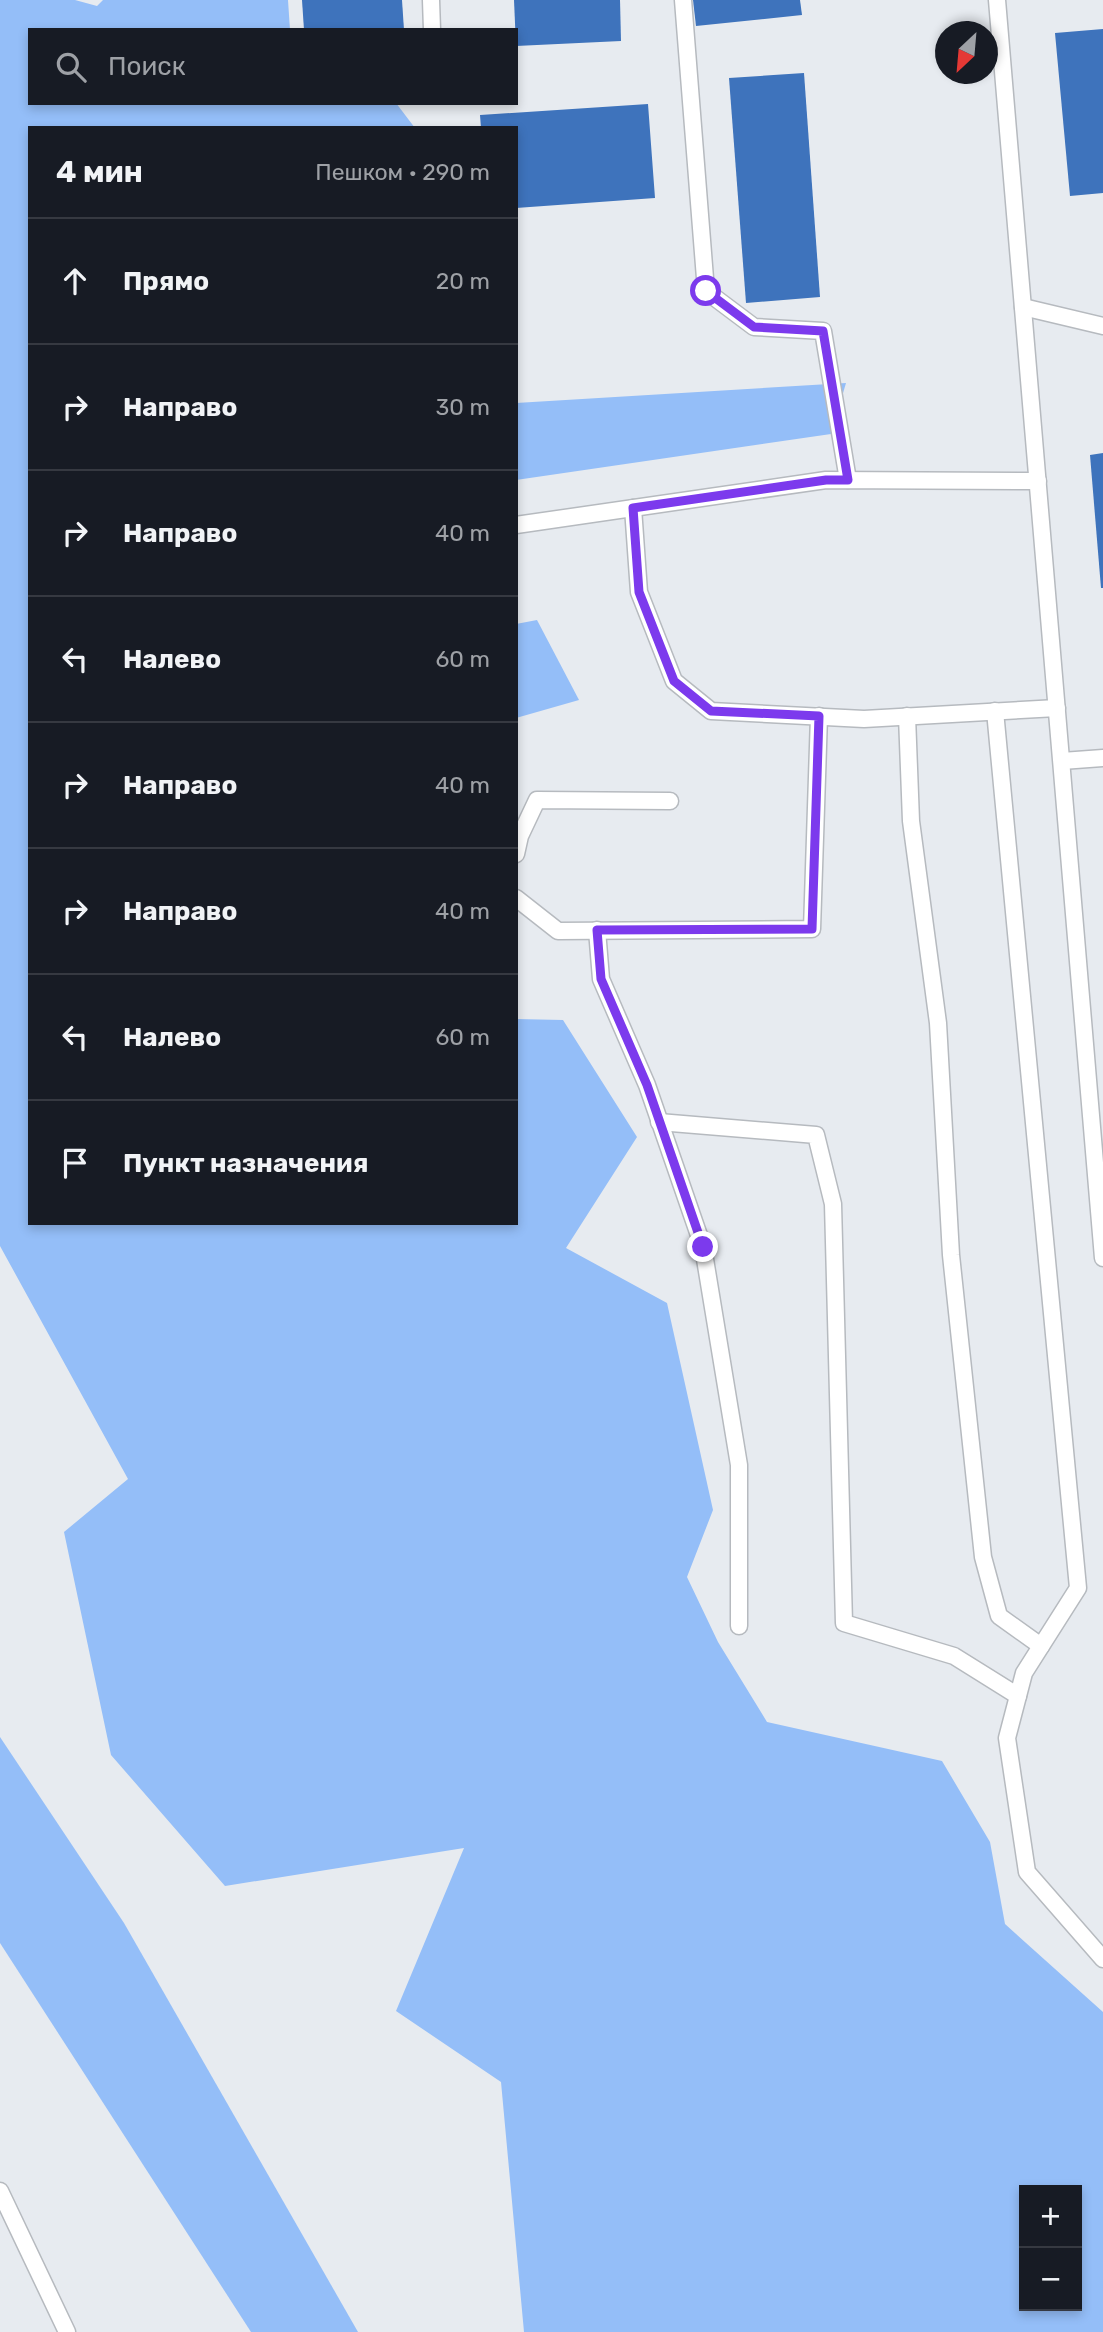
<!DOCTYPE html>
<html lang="ru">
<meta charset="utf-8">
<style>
body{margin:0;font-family:Rubik,sans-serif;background:#242831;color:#f1f3f6}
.controls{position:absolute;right:21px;bottom:21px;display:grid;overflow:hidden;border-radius:0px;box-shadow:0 4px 10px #0003}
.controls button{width:63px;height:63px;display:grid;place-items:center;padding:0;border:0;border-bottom:2px solid #363941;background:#171b24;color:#f1f3f6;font:35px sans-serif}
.compass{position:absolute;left:935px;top:21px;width:63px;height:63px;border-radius:50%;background:#171b24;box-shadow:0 4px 10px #0003;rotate:206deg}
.stop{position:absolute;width:21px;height:21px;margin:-16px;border:5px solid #7c3aed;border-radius:50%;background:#fff}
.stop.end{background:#7c3aed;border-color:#fff;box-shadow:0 2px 7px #0008}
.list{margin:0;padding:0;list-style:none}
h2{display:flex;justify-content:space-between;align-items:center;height:91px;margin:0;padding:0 28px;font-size:30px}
h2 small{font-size:23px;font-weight:400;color:#9ea1a6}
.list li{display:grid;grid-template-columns:46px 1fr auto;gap:21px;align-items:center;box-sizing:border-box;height:126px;padding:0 28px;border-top:2px solid #363941}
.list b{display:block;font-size:26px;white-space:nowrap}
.list em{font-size:23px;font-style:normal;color:#9ea1a6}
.icon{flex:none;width:38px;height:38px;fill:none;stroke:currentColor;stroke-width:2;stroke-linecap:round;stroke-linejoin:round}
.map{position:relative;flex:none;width:1103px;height:2332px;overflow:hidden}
.search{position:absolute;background:#171b24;box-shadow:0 4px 10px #0003;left:28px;top:28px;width:490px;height:77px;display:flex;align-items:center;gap:18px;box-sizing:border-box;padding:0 24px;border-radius:0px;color:#9ea1a6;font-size:26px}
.panel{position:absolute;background:#171b24;box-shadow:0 4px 10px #0003;left:28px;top:126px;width:490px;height:1099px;border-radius:0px}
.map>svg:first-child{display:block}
</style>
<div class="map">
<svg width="1103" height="2332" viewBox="0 0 1103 2332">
<rect width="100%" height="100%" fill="#e7ebf0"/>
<g fill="#94bef8" fill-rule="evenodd">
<path d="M0,0H75L97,6L103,0H288L290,30H30V103H396L415,128H30V1223H516V1019L563,1020L637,1137L566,1248L667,1303L713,1510L687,1577L718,1642L767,1722L942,1761L990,1842L1005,1924L1103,2012V2332H524L501,2082L396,2011L464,1848L225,1886L111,1755L64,1532L128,1479L0,1246ZM1024,2190H1077V2306H1024Z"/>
<path d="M846,383L831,434L516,480V403Z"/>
<path d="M537,620L579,700L516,718V624Z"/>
<path d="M0,1737L124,1923L358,2332H251L0,1943Z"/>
</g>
<g fill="#3e73bc">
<path d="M302,0H402L404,30H304Z"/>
<path d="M514,0H620L621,41L516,46Z"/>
<path d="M693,0H800L802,15L696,26Z"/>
<path d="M1103,29V193L1070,196L1055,33Z"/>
<path d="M804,73L820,297L746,303L729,78Z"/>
<path d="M648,104L655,198L516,208V128H481L480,115Z"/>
<path d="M1103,453V588H1101L1090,455Z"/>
</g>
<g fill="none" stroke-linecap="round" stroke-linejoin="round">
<g stroke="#b6babf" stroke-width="19">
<g id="lane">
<path d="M431,0L432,30"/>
<path d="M683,0L706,291L754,327L823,331L848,480"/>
<path d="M997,0L1103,1258"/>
<path d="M1023,307L1103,326"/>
<path d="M633,508L639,592L674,681L711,711L864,719L1057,708"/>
<path d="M516,525L826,480L1038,481"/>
<path d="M995,711L1078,1588L1024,1673L1007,1738L1027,1872L1103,1959"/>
<path d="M907,716L911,821L938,1023L951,1255L983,1557L999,1616L1041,1646"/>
<path d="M1062,761L1103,758"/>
<path d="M516,854L520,836L537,800L670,801"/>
<path d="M516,898L558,931L812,929L819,716"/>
<path d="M597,930L601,979L647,1085L703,1247L739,1465V1626"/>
<path d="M659,1122L816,1135L833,1204L844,1623L954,1656L1018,1696"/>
<path d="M0,2191L67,2332"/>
</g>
</g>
<use href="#lane" stroke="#fff" stroke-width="16"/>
</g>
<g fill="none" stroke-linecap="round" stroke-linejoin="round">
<path stroke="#7c3aed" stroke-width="9" d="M703,1247L647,1085L601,979L597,930L812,929L819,716L711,711L674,681L639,592L633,508L826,480H848L823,331L754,327L706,291"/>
</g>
</svg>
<div class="controls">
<button>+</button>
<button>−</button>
</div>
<svg class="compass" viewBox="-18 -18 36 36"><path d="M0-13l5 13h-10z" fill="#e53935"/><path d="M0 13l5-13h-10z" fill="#9ea1a6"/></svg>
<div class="stop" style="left:706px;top:291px"></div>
<div class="stop end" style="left:703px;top:1247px"></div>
<div class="search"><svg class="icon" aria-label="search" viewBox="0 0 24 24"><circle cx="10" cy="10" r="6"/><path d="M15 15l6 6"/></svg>Поиск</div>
<section class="panel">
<h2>4 мин<small>Пешком · 290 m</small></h2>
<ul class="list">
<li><svg class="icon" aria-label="ahead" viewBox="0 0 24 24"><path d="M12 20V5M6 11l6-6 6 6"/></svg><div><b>Прямо</b></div><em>20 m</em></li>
<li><svg class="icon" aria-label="right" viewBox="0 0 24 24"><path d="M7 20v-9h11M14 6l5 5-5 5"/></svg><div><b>Направо</b></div><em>30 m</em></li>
<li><svg class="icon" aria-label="right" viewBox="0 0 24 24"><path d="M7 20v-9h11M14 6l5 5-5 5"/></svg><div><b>Направо</b></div><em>40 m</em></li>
<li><svg class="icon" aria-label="left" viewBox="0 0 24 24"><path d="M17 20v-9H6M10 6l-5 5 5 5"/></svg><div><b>Налево</b></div><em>60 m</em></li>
<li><svg class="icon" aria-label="right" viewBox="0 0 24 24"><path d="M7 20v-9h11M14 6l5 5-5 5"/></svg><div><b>Направо</b></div><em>40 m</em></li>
<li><svg class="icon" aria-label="right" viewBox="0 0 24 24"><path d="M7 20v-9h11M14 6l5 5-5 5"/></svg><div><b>Направо</b></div><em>40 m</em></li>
<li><svg class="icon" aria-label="left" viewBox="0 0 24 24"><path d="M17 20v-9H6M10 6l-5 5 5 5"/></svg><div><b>Налево</b></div><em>60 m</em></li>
<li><svg class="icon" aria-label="arrive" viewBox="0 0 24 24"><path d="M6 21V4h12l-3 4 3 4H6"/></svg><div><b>Пункт назначения</b></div></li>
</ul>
</section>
</div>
